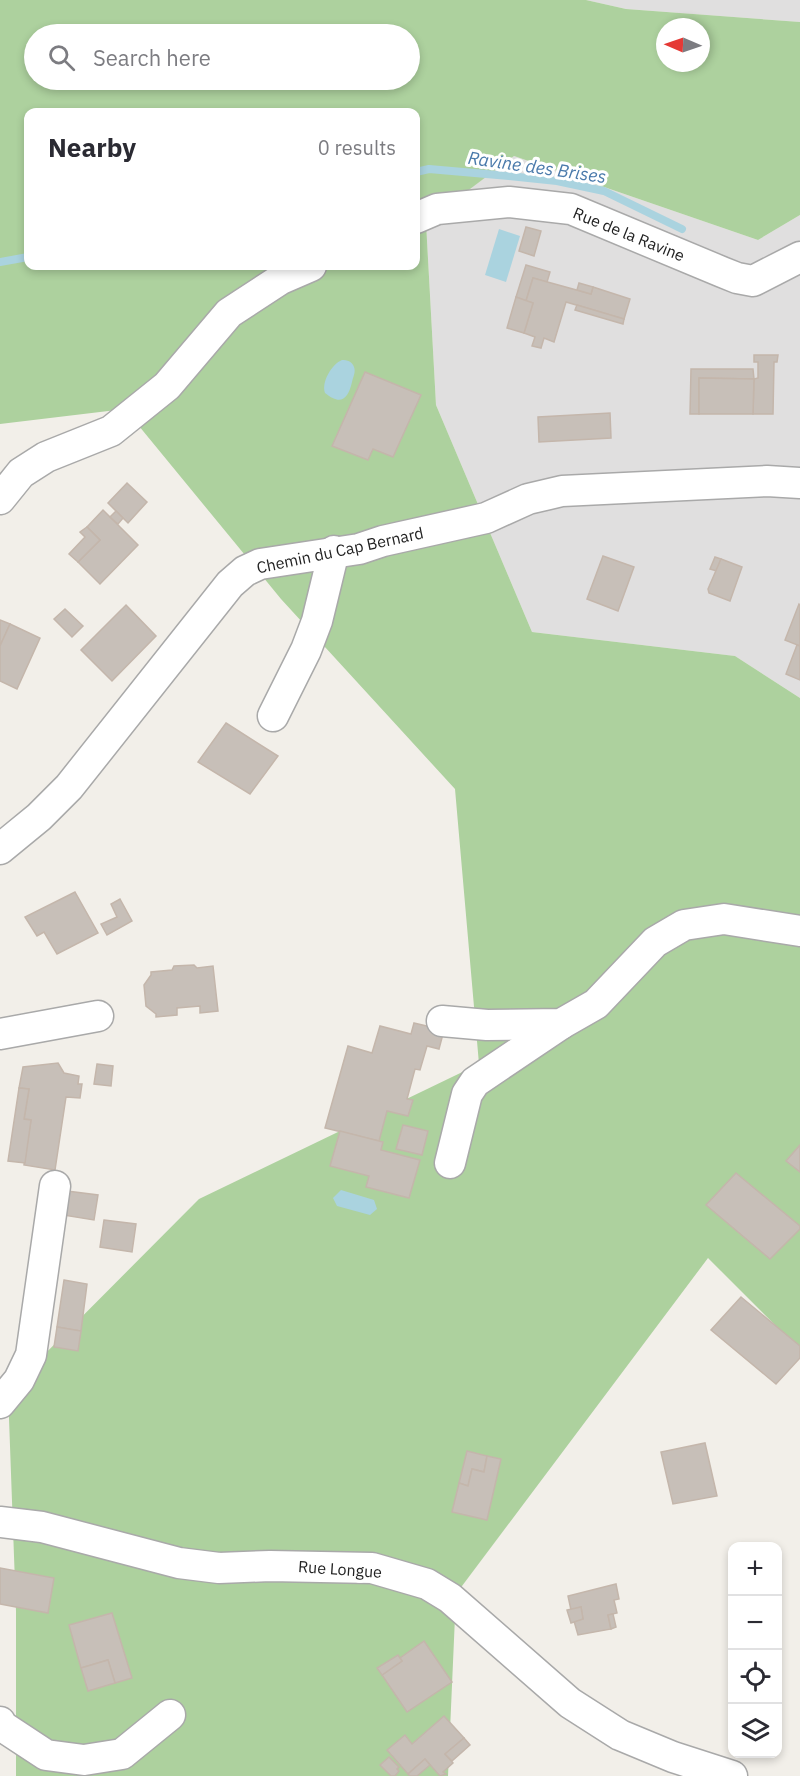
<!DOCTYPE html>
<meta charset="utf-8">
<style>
body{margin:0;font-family:"IBM Plex Sans",sans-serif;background:#f7f7f7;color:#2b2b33}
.controls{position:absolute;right:18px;bottom:18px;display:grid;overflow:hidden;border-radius:12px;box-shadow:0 3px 9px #0003}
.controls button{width:54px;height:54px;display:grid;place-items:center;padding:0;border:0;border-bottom:2px solid #e1e1e2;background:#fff;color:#2b2b33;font:30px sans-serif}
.compass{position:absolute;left:656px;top:18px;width:54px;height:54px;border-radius:50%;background:#fff;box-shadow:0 3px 9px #0003;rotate:272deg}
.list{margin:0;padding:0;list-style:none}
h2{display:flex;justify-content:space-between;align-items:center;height:78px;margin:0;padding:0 24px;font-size:26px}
h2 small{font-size:20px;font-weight:400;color:#7c7c81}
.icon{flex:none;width:33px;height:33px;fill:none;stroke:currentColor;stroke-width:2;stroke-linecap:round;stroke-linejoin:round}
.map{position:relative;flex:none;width:800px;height:1776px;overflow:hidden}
.search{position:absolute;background:#fff;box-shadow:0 3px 9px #0003;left:24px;top:24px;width:396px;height:66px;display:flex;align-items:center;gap:15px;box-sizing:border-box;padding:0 21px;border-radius:33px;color:#7c7c81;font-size:22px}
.panel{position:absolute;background:#fff;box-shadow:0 3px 9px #0003;left:24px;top:108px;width:396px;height:162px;border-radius:12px}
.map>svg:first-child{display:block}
</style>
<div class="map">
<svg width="800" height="1776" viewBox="0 0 800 1776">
<rect width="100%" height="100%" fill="#f2efe9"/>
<g fill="#e0dfdf">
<path d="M586,0H800V22L626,9Z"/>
<path d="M514,156L758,240L800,215V698L735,656L532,632L436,405L426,221Z"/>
</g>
<path fill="#add19e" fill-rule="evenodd" d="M0,0H586L626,9L800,22V215L758,240L514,156L426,222L436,405L532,632L735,656L800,698V1350L708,1258L456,1594L448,1776H16V1611L8,1391L199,1199L479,1064L455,789L281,599L125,409L0,424ZM665,27H701V63H665ZM34,34H410V80H34ZM28,112H416V266H28Z"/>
<g fill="#aad3df">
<path d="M499,229L520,236L506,282L485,275Z"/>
<path d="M342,360C347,360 352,361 354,367C356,372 353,377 352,382C348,399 341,406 325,393C321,382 332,364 342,360Z"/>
<path d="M341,1190L374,1200L377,1209L370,1215L337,1206L333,1198Z"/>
</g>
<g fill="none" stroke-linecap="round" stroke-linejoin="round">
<g stroke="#aad3df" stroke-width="8">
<path d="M416,172L429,169L509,176L557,181L604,191L682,229"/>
<path d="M0,262L28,257"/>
</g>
</g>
<g fill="#c7bfb8" stroke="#c4b6ab" stroke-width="1.5">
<path d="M526,227L541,231L534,256L519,251Z"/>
<path d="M526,265L550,272L547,282L533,278L526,301L516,297Z"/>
<path d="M533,278L591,294L593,287L630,299L624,319L566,302L554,342L544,338L541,348L532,346L535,337L524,333L533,303L526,301Z"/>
<path d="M579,283L593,287L591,294L577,290Z"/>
<path d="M516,297L533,303L524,333L507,328Z"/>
<path d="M577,305L624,319L623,324L575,310Z"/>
<path d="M754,355H778L777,362H774L773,414H753L754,379L758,378V362H754Z"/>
<path d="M691,369H753L754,379L699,378V414H690Z"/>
<path d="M365,372L421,395L393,457L373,449L368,460L332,446Z"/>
<path d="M699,378L754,379L753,414H699Z"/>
<path d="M610,413L611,438L539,442L538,417Z"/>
<path d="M127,483L147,502L128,523L108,503Z"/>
<path d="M103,510L138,545L100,584L78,562L100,540L87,527Z"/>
<path d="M116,511L123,518L118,524L110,517Z"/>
<path d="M87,527L100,540L78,562L69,554L85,537L80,532Z"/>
<path d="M603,556L634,567L618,611L587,599Z"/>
<path d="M715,557L721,559L717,571L710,569Z"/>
<path d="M721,559L742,567L730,601L709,593L708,589Z"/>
<path d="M799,604L800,605V646L785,640Z"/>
<path d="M126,605L156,636L112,681L81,650Z"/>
<path d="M65,609L83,626L72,637L54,619Z"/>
<path d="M0,620L10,624L0,646Z"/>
<path d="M10,624L40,638L17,689L0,681V646Z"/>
<path d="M797,645L800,646V680L786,674Z"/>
<path d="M226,723L278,756L250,794L198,762Z"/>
<path d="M75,892L98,933L57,954L44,932L37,936L25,917Z"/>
<path d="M120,899L132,921L107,935L101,924L117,917L111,904Z"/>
<path d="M194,965L197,968L213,966L218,1011L200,1013V1006L177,1008V1015L156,1017V1014L146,1006L144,985L151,975V972L172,970L174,966Z"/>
<path d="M414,1023L444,1030L439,1049L427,1046L420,1070L415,1069L407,1099L413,1100L408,1116L387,1111L379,1141L325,1128L348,1046L372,1053L380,1026L411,1034Z"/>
<path d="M58,1063L64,1073L79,1076L78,1084H82L80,1098L66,1097L55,1170L24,1165L31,1120L24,1119L29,1089L19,1088L23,1067Z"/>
<path d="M97,1064L113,1066L111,1086L94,1084Z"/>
<path d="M19,1088L29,1089L24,1119L31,1120L25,1163L8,1161Z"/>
<path d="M403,1125L428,1131L422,1155L396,1149Z"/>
<path d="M340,1131L383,1142L381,1150L420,1160L409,1198L366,1187L369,1176L330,1166Z"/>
<path d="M800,1145V1172L786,1161Z"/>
<path d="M736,1173L800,1226V1229L770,1259L706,1205Z"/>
<path d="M67,1191L98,1195L94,1220L63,1215Z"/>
<path d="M104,1220L136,1224L132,1252L100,1247Z"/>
<path d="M64,1280L87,1284L81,1331L57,1327Z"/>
<path d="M741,1297L800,1346V1358L776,1384L711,1330Z"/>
<path d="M57,1327L81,1331L78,1351L54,1347Z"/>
<path d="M705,1443L717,1496L673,1504L661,1452Z"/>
<path d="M467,1451L487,1456L484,1472L472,1469L468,1486L459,1483Z"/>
<path d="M487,1456L501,1459L487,1520L452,1512L459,1483L468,1486L472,1469L484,1472Z"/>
<path d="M0,1568L54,1578L48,1613L0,1604Z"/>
<path d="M616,1584L619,1599L614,1600L617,1613L608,1615L611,1629L578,1635L574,1621L583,1619L581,1607L571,1610L568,1596Z"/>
<path d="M581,1607L583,1619L571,1623L567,1610Z"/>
<path d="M112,1613L132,1678L115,1683L108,1660L81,1668L69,1625Z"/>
<path d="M613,1614L616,1627L611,1629L608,1615Z"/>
<path d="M424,1641L452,1682L407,1712L382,1675L402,1661L400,1658Z"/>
<path d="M398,1655L402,1661L382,1675L377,1668Z"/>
<path d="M108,1660L115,1683L88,1691L81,1668Z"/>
<path d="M444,1716L464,1738L445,1754L453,1763L443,1772L446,1774L440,1776L425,1759L408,1774L387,1750L405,1735L412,1744Z"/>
<path d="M464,1738L470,1745L452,1761L445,1754Z"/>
<path d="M389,1757L399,1767L397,1769L399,1771L395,1776H391L380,1765Z"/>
<path d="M425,1759L430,1765L417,1776H410L408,1774Z"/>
</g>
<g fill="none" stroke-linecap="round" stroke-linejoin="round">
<g stroke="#a9a9a9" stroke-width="33">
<g id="street">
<path d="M416,218L437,209L509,202L571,209L722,272L737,278L753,281L800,257"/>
<path d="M0,499L21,473L46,457L111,431L167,386L229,313L281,279L311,266"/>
<path d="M273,716L306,650L317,621L334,551"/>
<path d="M0,849L39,817L69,787L230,584L245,571L260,564L359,549L383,541L486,518L528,499L562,491L767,481L800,483"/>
<path d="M442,1021L487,1025L561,1024L596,1004L655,942L684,925L724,919L800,931"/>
<path d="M0,1034L98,1016"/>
<path d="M450,1163L467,1094L475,1082L561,1024"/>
<path d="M0,1403L19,1380L31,1355L55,1186"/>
<path d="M0,1522L42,1527L179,1563L219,1568L270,1566L372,1568L427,1584L450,1598L570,1703L620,1735L673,1757L732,1776"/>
<path d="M0,1722L2,1726L46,1755L84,1760L122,1754L170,1715"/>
</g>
</g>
<use href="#street" stroke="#fff" stroke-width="30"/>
</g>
<g text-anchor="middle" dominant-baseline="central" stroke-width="6" stroke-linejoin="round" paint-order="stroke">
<g font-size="16" fill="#222" stroke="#fff">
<text transform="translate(629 234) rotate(22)">Rue de la Ravine</text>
<text transform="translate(340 550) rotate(-12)">Chemin du Cap Bernard</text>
<text transform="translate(340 1569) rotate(4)">Rue Longue</text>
</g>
<g font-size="18" font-style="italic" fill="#4a7aab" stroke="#fff">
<text transform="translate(537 167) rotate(8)">Ravine des Brises</text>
</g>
</g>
</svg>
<div class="controls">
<button>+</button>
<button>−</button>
<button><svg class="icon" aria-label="locate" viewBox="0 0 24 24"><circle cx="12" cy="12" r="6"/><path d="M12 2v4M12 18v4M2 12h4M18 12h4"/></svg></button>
<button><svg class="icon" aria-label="layers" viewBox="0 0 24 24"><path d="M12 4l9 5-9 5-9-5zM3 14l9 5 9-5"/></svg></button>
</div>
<svg class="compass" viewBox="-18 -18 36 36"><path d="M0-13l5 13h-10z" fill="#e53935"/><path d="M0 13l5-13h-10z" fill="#7c7c81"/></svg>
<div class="search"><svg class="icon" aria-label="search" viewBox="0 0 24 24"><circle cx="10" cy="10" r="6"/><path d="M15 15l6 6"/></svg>Search here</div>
<section class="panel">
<h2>Nearby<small>0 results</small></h2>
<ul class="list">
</ul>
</section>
</div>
